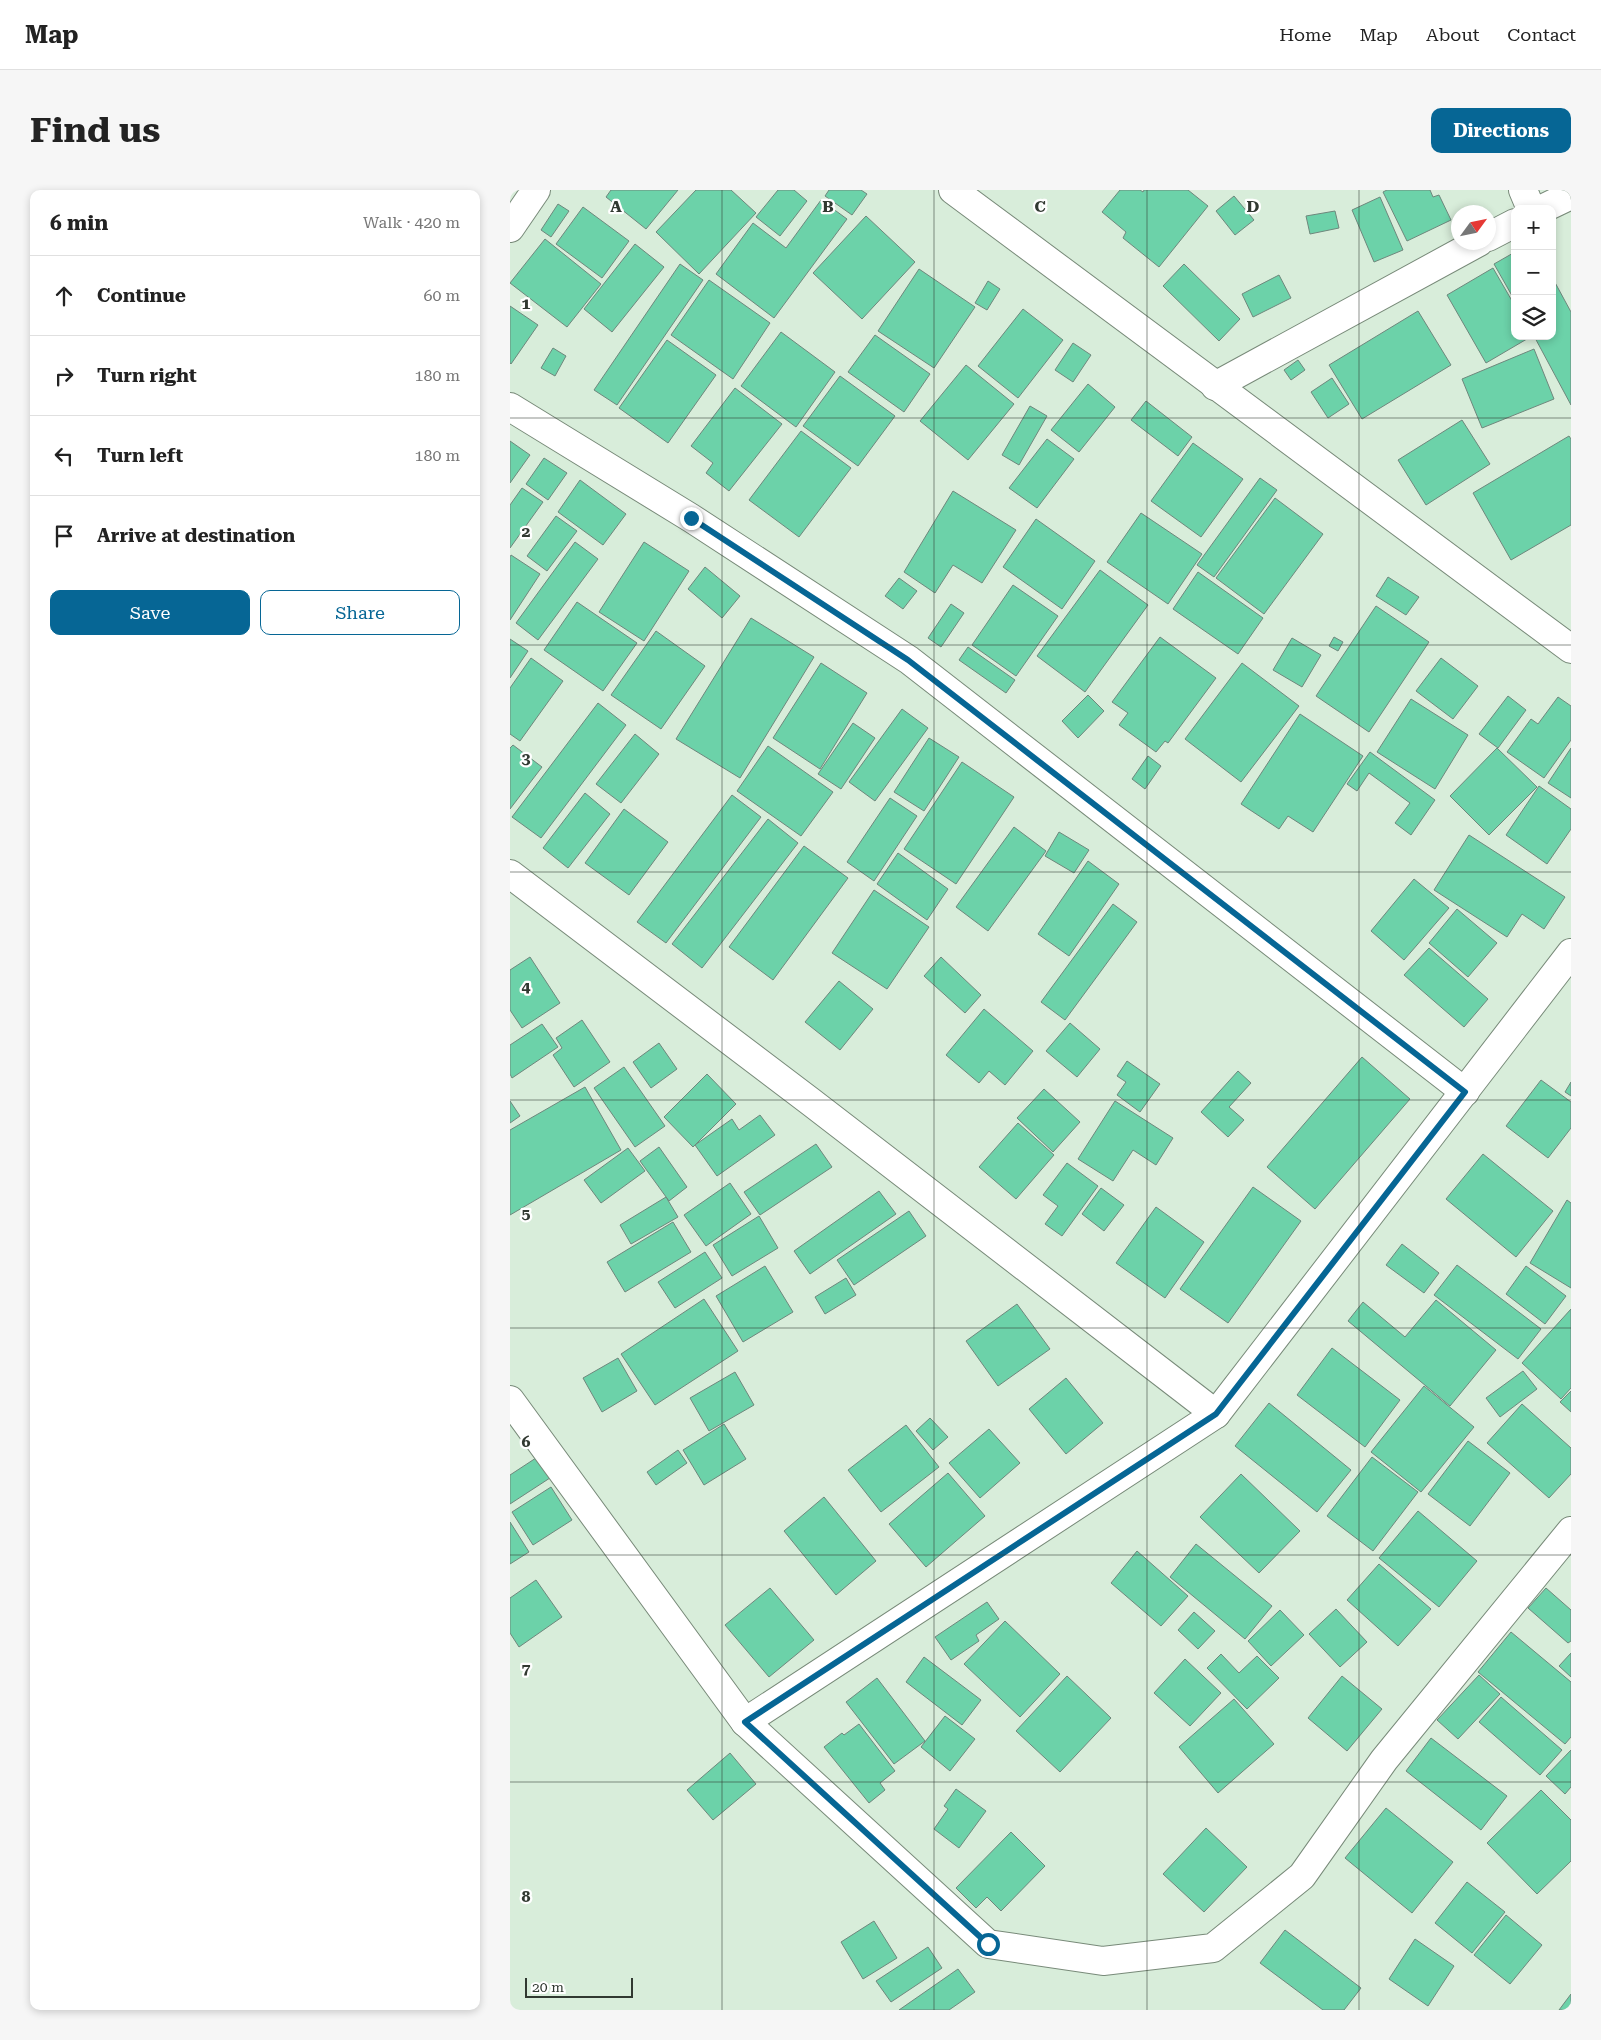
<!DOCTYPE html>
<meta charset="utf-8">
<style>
body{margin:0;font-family:"Roboto Serif",serif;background:#f6f6f6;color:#222}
.controls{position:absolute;right:15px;top:15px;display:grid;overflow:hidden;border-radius:10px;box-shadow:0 2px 8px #0003}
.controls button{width:45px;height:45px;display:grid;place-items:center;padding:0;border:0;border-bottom:1px solid #e0e0e0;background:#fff;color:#222;font:25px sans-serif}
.compass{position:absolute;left:941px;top:15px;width:45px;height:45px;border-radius:50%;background:#fff;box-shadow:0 2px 8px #0003;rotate:57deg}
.scale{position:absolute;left:15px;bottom:12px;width:108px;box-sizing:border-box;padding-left:5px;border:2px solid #313931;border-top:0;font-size:14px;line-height:18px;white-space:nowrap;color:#313931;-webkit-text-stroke:4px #fff;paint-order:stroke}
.stop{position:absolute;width:15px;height:15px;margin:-11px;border:4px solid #066695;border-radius:50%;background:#fff}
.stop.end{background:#066695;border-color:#fff;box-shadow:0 1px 5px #0008}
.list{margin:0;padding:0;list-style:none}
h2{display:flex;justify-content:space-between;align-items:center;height:65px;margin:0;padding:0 20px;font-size:21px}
h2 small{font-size:16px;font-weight:400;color:#767676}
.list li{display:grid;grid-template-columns:32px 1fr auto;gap:15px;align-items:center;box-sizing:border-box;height:80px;padding:0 20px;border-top:1px solid #e0e0e0}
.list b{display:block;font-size:19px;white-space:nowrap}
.list em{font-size:16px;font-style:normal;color:#767676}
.actions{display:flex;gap:10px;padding:15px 20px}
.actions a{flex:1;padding:11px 0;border:1px solid #066695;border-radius:10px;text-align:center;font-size:18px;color:#066695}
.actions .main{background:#066695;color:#fff}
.icon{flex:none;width:28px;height:28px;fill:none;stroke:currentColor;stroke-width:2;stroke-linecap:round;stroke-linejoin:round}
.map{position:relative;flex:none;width:1061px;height:1820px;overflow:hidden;border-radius:10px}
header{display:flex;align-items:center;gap:30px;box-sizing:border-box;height:70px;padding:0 25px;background:#fff;border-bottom:1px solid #e0e0e0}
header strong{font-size:24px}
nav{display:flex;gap:28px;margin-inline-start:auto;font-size:18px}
.intro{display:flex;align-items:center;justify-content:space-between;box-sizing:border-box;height:120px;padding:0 30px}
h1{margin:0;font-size:35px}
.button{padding:12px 22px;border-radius:10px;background:#066695;color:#fff;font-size:18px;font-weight:700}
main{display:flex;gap:30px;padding:0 30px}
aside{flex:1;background:#fff;border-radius:10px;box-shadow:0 2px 8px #0003}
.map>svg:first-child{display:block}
</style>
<header>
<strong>Map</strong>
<nav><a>Home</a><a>Map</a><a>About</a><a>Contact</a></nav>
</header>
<div class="intro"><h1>Find us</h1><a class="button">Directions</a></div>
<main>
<aside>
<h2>6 min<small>Walk · 420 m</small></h2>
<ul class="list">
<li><svg class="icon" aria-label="ahead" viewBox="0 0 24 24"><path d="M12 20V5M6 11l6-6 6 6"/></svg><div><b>Continue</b></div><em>60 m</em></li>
<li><svg class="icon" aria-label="right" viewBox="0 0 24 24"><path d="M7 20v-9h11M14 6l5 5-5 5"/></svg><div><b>Turn right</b></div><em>180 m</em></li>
<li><svg class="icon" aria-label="left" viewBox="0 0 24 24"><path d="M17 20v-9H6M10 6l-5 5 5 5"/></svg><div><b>Turn left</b></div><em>180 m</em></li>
<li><svg class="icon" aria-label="arrive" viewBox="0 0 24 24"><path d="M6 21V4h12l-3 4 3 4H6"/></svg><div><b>Arrive at destination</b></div></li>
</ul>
<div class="actions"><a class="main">Save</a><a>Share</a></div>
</aside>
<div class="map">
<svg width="1061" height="1820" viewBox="0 0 1061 1820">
<rect width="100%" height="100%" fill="#d8edda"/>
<g fill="#6cd2a9" stroke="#6e877c">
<path d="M101,0H168L136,39L96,7Z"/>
<path d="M186,0H221L246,23L189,84L146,42Z"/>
<path d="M268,0H284L297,11L270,46L246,27Z"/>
<path d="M319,0H351L357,4L342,25L315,6Z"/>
<path d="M610,0H630L633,2L634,0H678L698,16L649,77L613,48L616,42L592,22Z"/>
<path d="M877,0H920L923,7L929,5L941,30L897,51L873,2Z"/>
<path d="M724,6L744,30L725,45L706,21Z"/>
<path d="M870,7L893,60L864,72L842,20Z"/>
<path d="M311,10L337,29L264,128L206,84L243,33L276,58Z"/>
<path d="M48,14L59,21L41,47L31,40Z"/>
<path d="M73,17L119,51L92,88L46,54Z"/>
<path d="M825,21L829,38L800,44L796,26Z"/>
<path d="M356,26L405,72L352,129L303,83Z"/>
<path d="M35,49L91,94L57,137L0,93Z"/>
<path d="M125,54L154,77L102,142L74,119Z"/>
<path d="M1005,62V111L984,74Z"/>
<path d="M170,74L193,90L107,215L84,200Z"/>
<path d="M674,74L730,129L709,151L653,96Z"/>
<path d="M983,78L1005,116V146H1022L976,173L937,105Z"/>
<path d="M409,79L465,117L424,178L368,141Z"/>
<path d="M769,85L781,108L743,127L732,104Z"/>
<path d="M1042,87L1061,122V215L1024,146H1042Z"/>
<path d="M199,90L260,133L223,189L161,145Z"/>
<path d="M478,91L490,99L477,120L465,113Z"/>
<path d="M0,116L28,135L1,174L0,173Z"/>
<path d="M513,119L553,150L508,208L468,176Z"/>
<path d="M908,121L941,175L852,229L819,175Z"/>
<path d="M271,142L325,182L286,237L231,196Z"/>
<path d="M365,145L420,184L394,222L338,182Z"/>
<path d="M157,150L206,185L158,253L109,218Z"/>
<path d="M563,153L581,165L563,192L545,180Z"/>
<path d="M43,158L56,166L45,186L31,178Z"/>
<path d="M1024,159L1044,209L972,238L952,189Z"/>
<path d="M788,170L795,180L781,190L774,180Z"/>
<path d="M456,175L504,214L458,270L410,231Z"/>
<path d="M330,186L385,226L348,276L293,236Z"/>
<path d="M822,188L839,214L818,228L801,202Z"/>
<path d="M578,194L605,217L569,262L541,240Z"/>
<path d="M225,198L272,234L219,301L196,283L203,273L181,256Z"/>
<path d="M636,211L682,247L668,266L621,230Z"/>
<path d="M520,216L537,226L509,275L492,265Z"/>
<path d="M952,230L980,274L916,315L888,270Z"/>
<path d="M291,241L341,278L289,347L239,310Z"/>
<path d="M1059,246L1061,249V335L1001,370L963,303Z"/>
<path d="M537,249L564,269L527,318L499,298Z"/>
<path d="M0,251L20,265L0,293Z"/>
<path d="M683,253L733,289L691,347L641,311Z"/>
<path d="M34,268L57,283L38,310L16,294Z"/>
<path d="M750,288L767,300L704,387L687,375Z"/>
<path d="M70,290L116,324L93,355L48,322Z"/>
<path d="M12,298L33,312L0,358V315Z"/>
<path d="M443,301L506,340L472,393L443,375L425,403L394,382Z"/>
<path d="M765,308L813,344L754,424L706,388Z"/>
<path d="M631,323L692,364L658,414L597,372Z"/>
<path d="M46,326L67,341L37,381L17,366Z"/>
<path d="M526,329L585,371L552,419L493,377Z"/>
<path d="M65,352L88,369L28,450L6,433Z"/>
<path d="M134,352L179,381L134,451L89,422Z"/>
<path d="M1,365L30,384L0,430V367Z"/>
<path d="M195,377L230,406L212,428L178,399Z"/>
<path d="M590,380L638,415L575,502L527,466Z"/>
<path d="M688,382L753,428L728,464L663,419Z"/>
<path d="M878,387L909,407L896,425L866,406Z"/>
<path d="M389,388L407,401L393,419L375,406Z"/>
<path d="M503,395L548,426L506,486L462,455Z"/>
<path d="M67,412L127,453L93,501L34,460Z"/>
<path d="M441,414L454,423L431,457L418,448Z"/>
<path d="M866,416L919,452L859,542L806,506Z"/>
<path d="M241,428L304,467L230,588L166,549Z"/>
<path d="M146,441L195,476L151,539L101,505Z"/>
<path d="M650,447L706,488L658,553L655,551L646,562L609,535L618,523L602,512Z"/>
<path d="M824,447L833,452L828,461L819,456Z"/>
<path d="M782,448L811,465L792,497L763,480Z"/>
<path d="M0,449L18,461L0,488Z"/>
<path d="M458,457L505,490L496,503L449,470Z"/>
<path d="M21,468L53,491L10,551L0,544V498Z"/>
<path d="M931,468L968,496L943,529L906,501Z"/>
<path d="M311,473L357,503L310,579L263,548Z"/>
<path d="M732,473L789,516L731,592L675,549Z"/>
<path d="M578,505L594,521L568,548L552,531Z"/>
<path d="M998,506L1016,520L988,558L969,544Z"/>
<path d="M1048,507L1061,516V550L1034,588L997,562L1021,529L1028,534Z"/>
<path d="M901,509L958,545L925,599L867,562Z"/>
<path d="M88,513L116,535L31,648L2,627Z"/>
<path d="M392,519L418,538L365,611L339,592Z"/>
<path d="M790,524L853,566L803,642L778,626L769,639L731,614Z"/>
<path d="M343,533L365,548L331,599L308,584Z"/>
<path d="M125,544L149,564L111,613L86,594Z"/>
<path d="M419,548L449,567L414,621L384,602Z"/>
<path d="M3,555L32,577L0,619V558Z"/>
<path d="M258,556L323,602L291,646L227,601Z"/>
<path d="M987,558L1027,597L979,645L940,606Z"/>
<path d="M1061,558V608L1038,593Z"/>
<path d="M860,562L925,610L901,645L885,633L900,613L859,583L847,601L837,594Z"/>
<path d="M638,566L651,576L635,599L622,589Z"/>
<path d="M452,572L504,607L446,694L394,659Z"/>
<path d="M1029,596L1061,619V639L1037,674L996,645Z"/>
<path d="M75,603L100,624L58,678L33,658Z"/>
<path d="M222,605L251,627L156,753L127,732Z"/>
<path d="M380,608L407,626L364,691L337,672Z"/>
<path d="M114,619L158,652L119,705L75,673Z"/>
<path d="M258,629L288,653L192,778L162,754Z"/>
<path d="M504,637L536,661L478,741L446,717Z"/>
<path d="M549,642L579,660L564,683L535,666Z"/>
<path d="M959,645L1055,707L1034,739L1012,724L997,747L924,700Z"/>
<path d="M294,656L338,688L263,790L219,757Z"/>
<path d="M388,663L438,699L417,730L367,694Z"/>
<path d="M578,671L609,694L559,766L528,744Z"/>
<path d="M904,689L939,718L894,770L861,741Z"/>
<path d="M364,700L419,737L377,799L322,763Z"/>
<path d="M603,714L627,732L555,830L531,812Z"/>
<path d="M947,719L987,753L958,787L919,753Z"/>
<path d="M919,758L978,809L954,837L894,785Z"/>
<path d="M20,767L50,813L12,838L0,820V780Z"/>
<path d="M431,767L471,805L455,823L414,786Z"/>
<path d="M329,791L363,819L330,860L295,832Z"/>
<path d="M474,819L523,861L495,895L479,881L469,893L436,865Z"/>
<path d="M72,830L100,872L64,897L43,865L52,858L46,848Z"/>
<path d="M560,833L590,859L567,887L536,861Z"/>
<path d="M32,834L48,857L2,888L0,884V855Z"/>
<path d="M149,853L167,879L141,898L123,872Z"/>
<path d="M852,867L900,909L805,1019L757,977Z"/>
<path d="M617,871L650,894L630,922L607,905L616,892L607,886Z"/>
<path d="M114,877L155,936L125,957L84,898Z"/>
<path d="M728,881L741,893L719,917L734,930L718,947L691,922Z"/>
<path d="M197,884L226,914L183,957L154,927Z"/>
<path d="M1031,890L1061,912V938L1038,968L996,936Z"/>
<path d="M1061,892V906L1055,902Z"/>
<path d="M75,897L111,960L0,1025V940Z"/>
<path d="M534,899L570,932L543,962L507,928Z"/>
<path d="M0,911L10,926L0,933Z"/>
<path d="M605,911L663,948L646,975L623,960L603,991L568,969Z"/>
<path d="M250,925L265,945L207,986L185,955L222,929L229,940Z"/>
<path d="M508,933L544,965L506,1009L469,977Z"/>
<path d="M306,954L322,977L250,1025L234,1002Z"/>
<path d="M149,957L177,997L159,1011L130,971Z"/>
<path d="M118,958L135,981L91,1013L74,990Z"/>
<path d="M973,964L1043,1021L1006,1067L936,1009Z"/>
<path d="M557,973L588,996L552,1046L535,1034L548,1016L533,1005Z"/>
<path d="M220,993L241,1024L196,1056L174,1025Z"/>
<path d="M743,997L791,1031L718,1133L670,1099Z"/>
<path d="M591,998L614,1015L594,1041L572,1024Z"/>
<path d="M369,1001L386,1024L300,1084L284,1061Z"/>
<path d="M156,1007L168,1027L121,1054L110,1035Z"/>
<path d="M1057,1010L1061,1013V1098L1020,1073Z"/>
<path d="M646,1017L694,1052L655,1108L606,1073Z"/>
<path d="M399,1021L416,1046L344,1095L327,1070Z"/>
<path d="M249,1026L268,1058L222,1086L203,1055Z"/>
<path d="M163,1032L181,1062L115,1102L97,1072Z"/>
<path d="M892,1054L929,1083L914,1103L876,1075Z"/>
<path d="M195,1062L212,1088L165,1118L148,1092Z"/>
<path d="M947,1075L1031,1139L1008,1169L924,1105Z"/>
<path d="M255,1076L283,1122L233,1152L206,1106Z"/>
<path d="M1016,1076L1056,1106L1035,1134L996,1104Z"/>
<path d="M336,1088L346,1105L315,1124L305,1107Z"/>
<path d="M194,1109L228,1161L145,1215L111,1164Z"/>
<path d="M926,1110L986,1160L940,1216L838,1131L853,1112L895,1147Z"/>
<path d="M507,1114L540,1159L488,1196L456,1151Z"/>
<path d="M1061,1119V1198L1051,1209L1012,1173Z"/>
<path d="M822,1158L890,1210L855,1257L787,1205Z"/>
<path d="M108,1168L127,1201L92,1222L73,1188Z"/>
<path d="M1013,1181L1027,1199L990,1227L976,1208Z"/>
<path d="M225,1182L244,1215L199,1241L180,1208Z"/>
<path d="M556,1188L593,1233L556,1264L519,1219Z"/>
<path d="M914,1196L964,1237L911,1302L861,1262Z"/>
<path d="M1061,1201V1222L1050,1212Z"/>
<path d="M759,1213L841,1280L807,1322L725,1256Z"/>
<path d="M1012,1214L1061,1258V1284L1039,1308L977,1253Z"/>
<path d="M420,1228L438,1247L423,1260L406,1241Z"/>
<path d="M214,1234L236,1269L194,1295L173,1260Z"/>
<path d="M396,1235L429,1277L371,1322L338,1280Z"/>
<path d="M479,1239L510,1273L470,1308L439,1273Z"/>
<path d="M958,1251L1000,1283L960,1336L918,1304Z"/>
<path d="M168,1260L177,1273L146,1295L137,1282Z"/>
<path d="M29,1266L43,1286L0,1314V1285Z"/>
<path d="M862,1267L908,1302L863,1361L817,1326Z"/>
<path d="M438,1283L475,1326L416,1377L379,1334Z"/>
<path d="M731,1284L790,1341L749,1383L690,1327Z"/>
<path d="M41,1297L62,1330L23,1355L2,1322Z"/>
<path d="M314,1307L366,1371L326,1405L274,1341Z"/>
<path d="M908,1321L967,1371L929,1417L869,1368Z"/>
<path d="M0,1332L19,1362L0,1374Z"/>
<path d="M686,1354L762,1416L735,1449L660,1387Z"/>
<path d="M627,1361L678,1406L651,1436L601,1393Z"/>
<path d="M869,1374L921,1419L888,1456L837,1410Z"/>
<path d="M26,1390L52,1427L9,1457L0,1443V1408Z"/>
<path d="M260,1398L304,1450L259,1487L215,1435Z"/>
<path d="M1036,1398L1061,1420V1451L1058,1453L1018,1418Z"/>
<path d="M477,1412L489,1429L466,1445L469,1451L441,1470L425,1447Z"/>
<path d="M826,1419L857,1452L830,1477L799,1444Z"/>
<path d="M770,1420L794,1445L761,1476L738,1451Z"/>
<path d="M684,1422L705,1441L688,1459L668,1440Z"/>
<path d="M495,1431L550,1484L510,1527L454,1474Z"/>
<path d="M1001,1442L1061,1492V1547L1055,1554L968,1482Z"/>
<path d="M1061,1463V1487L1049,1476Z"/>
<path d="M711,1464L729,1483L747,1466L769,1488L737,1519L697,1478Z"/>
<path d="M414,1467L471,1510L452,1535L396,1492Z"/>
<path d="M675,1469L711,1503L680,1536L644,1503Z"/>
<path d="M969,1485L990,1504L948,1549L927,1530Z"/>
<path d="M557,1486L601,1528L550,1582L506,1541Z"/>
<path d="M832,1486L872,1519L837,1561L798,1528Z"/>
<path d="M367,1488L415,1551L384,1574L336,1512Z"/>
<path d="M991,1507L1052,1560L1030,1585L969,1532Z"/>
<path d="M724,1509L764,1554L708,1603L669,1557Z"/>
<path d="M435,1526L465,1549L440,1581L411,1557Z"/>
<path d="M349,1534L385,1581L370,1593L375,1600L359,1613L314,1557L332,1543L334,1545Z"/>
<path d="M921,1548L997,1606L971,1640L896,1581Z"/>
<path d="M1061,1560V1597L1055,1604L1036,1586Z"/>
<path d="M220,1563L246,1594L203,1630L177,1600Z"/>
<path d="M446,1599L476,1621L449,1658L424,1639L438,1619L434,1616Z"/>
<path d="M1031,1600L1061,1630V1671L1027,1704L977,1653Z"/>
<path d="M876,1618L943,1672L902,1723L835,1668Z"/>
<path d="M696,1638L737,1677L694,1722L653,1684Z"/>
<path d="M501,1642L535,1676L491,1721L477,1707L466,1718L446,1698Z"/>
<path d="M957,1692L995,1722L962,1763L925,1733Z"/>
<path d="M996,1725L1032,1755L1000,1794L964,1765Z"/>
<path d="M364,1731L387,1768L353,1789L331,1752Z"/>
<path d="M775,1740L851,1798L834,1820H813L750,1773Z"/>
<path d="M905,1749L944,1776L918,1816L879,1789Z"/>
<path d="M418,1757L432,1778L381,1812L366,1791Z"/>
<path d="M448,1779L465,1802L439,1820H389Z"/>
<path d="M1061,1804V1820H1049Z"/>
</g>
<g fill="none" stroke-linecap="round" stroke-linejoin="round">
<g stroke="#788a79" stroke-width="30">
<g id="minor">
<path d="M443,0L1061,459"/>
<path d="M1013,0L1021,19"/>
<path d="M1032,19L1061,5"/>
<path d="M0,38L26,0"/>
<path d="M978,47L1005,33"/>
<path d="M705,196L969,52"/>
<path d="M0,217L181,328L399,470L955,902"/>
<path d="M0,684L301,912L706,1224L235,1532"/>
<path d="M0,1210L235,1532L478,1754L593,1771L703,1758L792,1686L874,1570L1061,1341"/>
<path d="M706,1224L1061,763"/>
</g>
</g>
<use href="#minor" stroke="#fff" stroke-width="28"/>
</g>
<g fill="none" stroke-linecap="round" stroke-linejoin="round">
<path stroke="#066695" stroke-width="6" d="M181,328L398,470L955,902L706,1224L235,1532L478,1754"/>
</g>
<path fill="none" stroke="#313931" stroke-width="1" stroke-opacity="0.55" d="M212,0V1820M424,0V1820M637,0V1820M849,0V1820M0,228H1061M0,455H1061M0,682H1061M0,910H1061M0,1138H1061M0,1365H1061M0,1592H1061"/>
<g font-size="16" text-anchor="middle" font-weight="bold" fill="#313931" stroke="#fff" stroke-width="4.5" stroke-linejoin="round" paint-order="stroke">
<text x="106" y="22">A</text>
<text x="318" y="22">B</text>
<text x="530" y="22">C</text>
<text x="743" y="22">D</text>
<text x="16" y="119">1</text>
<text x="16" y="347">2</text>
<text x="16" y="574">3</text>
<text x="16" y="802">4</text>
<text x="16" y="1029">5</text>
<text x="16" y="1257">6</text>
<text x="16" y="1484">7</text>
<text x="16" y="1712">8</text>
</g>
</svg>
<div class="controls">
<button>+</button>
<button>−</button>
<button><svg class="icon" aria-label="layers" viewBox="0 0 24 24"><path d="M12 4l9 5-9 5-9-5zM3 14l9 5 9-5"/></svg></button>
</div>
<svg class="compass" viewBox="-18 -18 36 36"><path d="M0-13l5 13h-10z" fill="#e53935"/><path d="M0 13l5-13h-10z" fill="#767676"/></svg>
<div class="scale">20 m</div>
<div class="stop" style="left:478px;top:1754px"></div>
<div class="stop end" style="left:181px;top:328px"></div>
</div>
</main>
